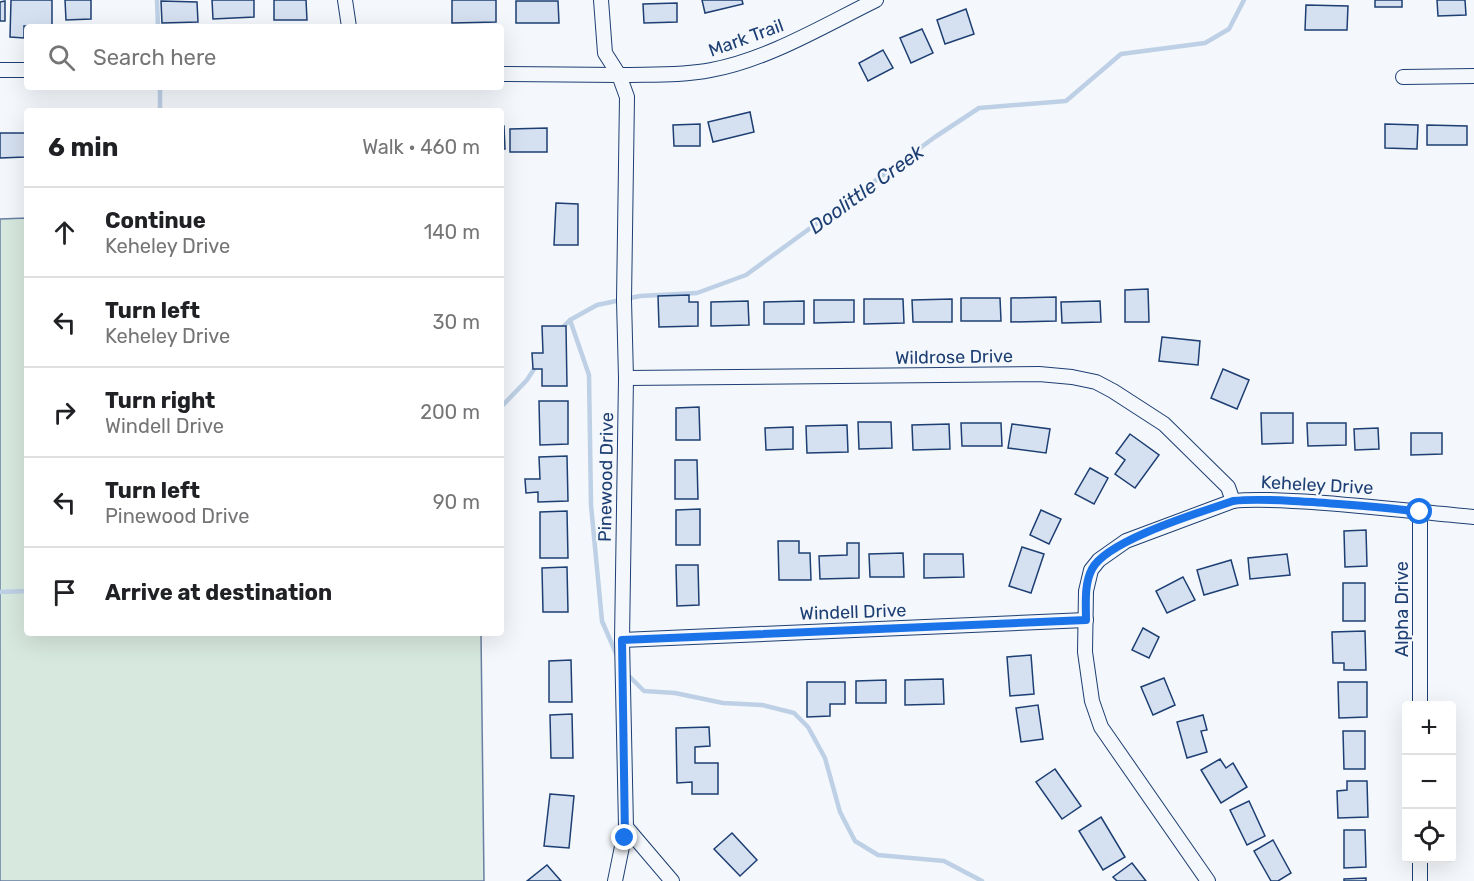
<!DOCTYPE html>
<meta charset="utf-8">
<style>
body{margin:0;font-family:Rubik,sans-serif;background:#f6f6f6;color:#202124}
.controls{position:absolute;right:18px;bottom:18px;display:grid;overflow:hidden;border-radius:6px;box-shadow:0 6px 24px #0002}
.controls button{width:54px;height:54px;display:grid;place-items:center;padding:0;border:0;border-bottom:2px solid #e0e0e0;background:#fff;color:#202124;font:30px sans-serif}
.stop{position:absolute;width:18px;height:18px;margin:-14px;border:4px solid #1a73e8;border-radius:50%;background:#fff}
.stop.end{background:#1a73e8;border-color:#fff;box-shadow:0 2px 6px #0008}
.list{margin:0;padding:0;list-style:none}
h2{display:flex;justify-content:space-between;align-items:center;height:78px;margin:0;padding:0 24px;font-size:26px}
h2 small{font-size:20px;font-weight:400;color:#757577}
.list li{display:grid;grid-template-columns:39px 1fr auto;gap:18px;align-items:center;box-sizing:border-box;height:90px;padding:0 24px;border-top:2px solid #e0e0e0}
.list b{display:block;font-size:22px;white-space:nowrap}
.list p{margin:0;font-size:20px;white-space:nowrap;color:#757577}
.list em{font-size:20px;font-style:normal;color:#757577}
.icon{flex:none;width:33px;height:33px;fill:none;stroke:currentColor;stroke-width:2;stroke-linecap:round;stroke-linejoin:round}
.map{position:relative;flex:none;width:1474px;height:881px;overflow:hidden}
.search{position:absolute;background:#fff;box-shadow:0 6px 24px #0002;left:24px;top:24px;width:480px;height:66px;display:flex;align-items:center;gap:15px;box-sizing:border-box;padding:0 21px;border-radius:6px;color:#757577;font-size:22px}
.panel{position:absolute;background:#fff;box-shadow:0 6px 24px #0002;left:24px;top:108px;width:480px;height:528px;border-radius:6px}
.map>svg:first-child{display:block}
</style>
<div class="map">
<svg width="1474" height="881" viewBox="0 0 1474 881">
<rect width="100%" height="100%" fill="#f4f7fb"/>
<path fill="#d7e8df" stroke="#687fa3" stroke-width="1.5" d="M27,218V633H481L484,881H0V219Z"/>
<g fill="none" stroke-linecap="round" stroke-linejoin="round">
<g stroke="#bed0e5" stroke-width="4.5">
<path d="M157,0L158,27"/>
<path d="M160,87V111"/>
<path d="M570,320L589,375L591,505L602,621L618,658"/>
<path d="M561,329L570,320L597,305L640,296L697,293L746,275L935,137L979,108L1066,101L1121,54L1205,43L1229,29L1244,0"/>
<path d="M501,407L527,380L536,366"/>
<path d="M0,592L27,591"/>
<path d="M626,673L644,691L675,693L723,703L762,705L794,713L808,727L825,758L840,812L855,841L878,855L944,861L982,881"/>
</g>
</g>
<g fill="#d5e0f0" stroke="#1d3f73" stroke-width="1.5">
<path d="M11,0H52V26H24V38L10,37Z"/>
<path d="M65,0H91V19L66,20Z"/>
<path d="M212,0H254V17L213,19Z"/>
<path d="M274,0H306L307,20H274Z"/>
<path d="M452,0H496V22L452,23Z"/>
<path d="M702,0H742L743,4L705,13Z"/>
<rect x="1375" y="0" width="27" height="7"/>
<path d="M1437,0H1465L1466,15L1438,16Z"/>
<path d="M5,1V21H0V2Z"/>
<path d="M161,1L197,2L198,22L162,23Z"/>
<path d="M516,1H558L559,23H516Z"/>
<path d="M677,3V22L644,23L643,4Z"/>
<path d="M1306,5L1348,6L1347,30H1305Z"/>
<path d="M966,9L974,34L945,44L937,20Z"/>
<path d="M922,29L933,53L911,63L900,38Z"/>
<path d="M883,50L893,68L868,81L859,63Z"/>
<path d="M750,112L754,132L713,142L708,122Z"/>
<path d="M700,124V146H674L673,125Z"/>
<path d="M1385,124L1418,125L1417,149L1385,148Z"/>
<path d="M1427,125L1467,126V145H1427Z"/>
<path d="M501,126H504L505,149H501Z"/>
<path d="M547,128V152H510V129Z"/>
<path d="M0,133H25V157L0,158Z"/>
<path d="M556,203L578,204V245H554Z"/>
<path d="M1148,289L1149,322H1125V290Z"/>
<path d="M689,295V302H698V326L659,327L658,296Z"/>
<path d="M1056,297V321L1011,322V298Z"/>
<path d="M961,298H1000L1001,321H961Z"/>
<path d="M864,299H903L904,323L864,324Z"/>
<path d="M952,299V322H913L912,300Z"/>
<path d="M814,300H854V322L814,323Z"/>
<path d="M748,301L749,325L711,326V302Z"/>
<path d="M804,301V324H764V302Z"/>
<path d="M1100,301L1101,322L1062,323L1061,302Z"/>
<path d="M542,326H566L567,386H542V369H533L532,353H543Z"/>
<path d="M1162,337L1200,341L1198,365L1159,361Z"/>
<path d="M1223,369L1249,380L1237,409L1211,398Z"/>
<path d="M539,401H568V444L540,445Z"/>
<path d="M699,407L700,440H676V408Z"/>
<path d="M1261,413H1293V443L1262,444Z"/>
<path d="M858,422H891L892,448L859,449Z"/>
<path d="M961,423H1001L1002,446H962Z"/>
<path d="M1307,423H1346V445L1308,446Z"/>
<path d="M949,424L950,449L913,450L912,425Z"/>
<path d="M1012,424L1050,429L1046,453L1008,448Z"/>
<path d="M847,425L848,452L807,453L806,426Z"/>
<path d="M793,427V449L766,450L765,428Z"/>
<path d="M1378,428L1379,449L1355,450L1354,429Z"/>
<path d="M1411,433H1442V454L1411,455Z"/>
<path d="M1130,434L1159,455L1135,488L1115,474L1125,460L1116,453Z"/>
<path d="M567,456L568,501L538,502V492L526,493L525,479H540L539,457Z"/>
<path d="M675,460H697L698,499H675Z"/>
<path d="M1090,468L1108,478L1094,504L1075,494Z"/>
<path d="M700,509V545H676V510Z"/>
<path d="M1041,510L1061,519L1049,544L1030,535Z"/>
<path d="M567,511L568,558H540V512Z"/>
<path d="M1366,530L1367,566L1345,567L1344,531Z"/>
<path d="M778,541H799V553H810L811,580H779Z"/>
<path d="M847,543H859V578L820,579L819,556L847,555Z"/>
<path d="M1022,547L1044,554L1031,593L1009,586Z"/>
<path d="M903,553L904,577H870L869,554Z"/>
<path d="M924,554H963L964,577L924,578Z"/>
<path d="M1287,554L1290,575L1250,579L1248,558Z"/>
<path d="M1231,560L1238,585L1204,595L1197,570Z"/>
<path d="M676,565H698L699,605L677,606Z"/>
<path d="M567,567L568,612H543L542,568Z"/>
<path d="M1183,577L1195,600L1167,613L1156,591Z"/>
<rect x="1343" y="583" width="22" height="38"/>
<path d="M1143,628L1159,637L1149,658L1132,650Z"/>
<path d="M1365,631L1366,670H1344V663H1333L1332,632Z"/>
<path d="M1031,655L1034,694L1010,696L1007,657Z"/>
<path d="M571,660L572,702H549V661Z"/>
<path d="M1164,678L1175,705L1153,715L1141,687Z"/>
<path d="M943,679L944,704L905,705V680Z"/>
<path d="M886,680V703H856V681Z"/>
<path d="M807,682H845V704H830V716L807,717Z"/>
<path d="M1338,682H1367V717L1339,718Z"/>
<path d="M1038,705L1043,739L1021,742L1016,708Z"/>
<path d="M572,714L573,758H551L550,715Z"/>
<path d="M1203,715L1207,730L1201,731L1207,752L1187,758L1177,722Z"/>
<path d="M709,727L710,746L695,747V763H718V794H692V782L677,783L676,728Z"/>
<path d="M1343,731H1365V769H1344Z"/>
<path d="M1220,759L1226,768L1233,763L1247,787L1221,803L1201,770Z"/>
<path d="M1055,769L1081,806L1062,819L1036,782Z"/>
<path d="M1347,781H1367L1368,817L1338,818L1337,791L1347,790Z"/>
<path d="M550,794L574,796L569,848L544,846Z"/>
<path d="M1249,801L1265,836L1247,845L1230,810Z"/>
<path d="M1101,817L1125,857L1103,870L1079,831Z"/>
<path d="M1344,830H1365L1366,867L1344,868Z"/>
<path d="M732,833L757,860L740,876L714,849Z"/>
<path d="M1273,840L1291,873L1278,881H1271L1254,851Z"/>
<path d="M1132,863L1146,881H1117L1113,877Z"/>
<path d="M547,865L561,881H527Z"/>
<path d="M1366,878V881H1344V879Z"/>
</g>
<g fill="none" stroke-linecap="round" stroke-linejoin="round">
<g stroke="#1d3f73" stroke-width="16">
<g id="minor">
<path d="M345,0L349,27"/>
<path d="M601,0L605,53L619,75C649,74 681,76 711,70C767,60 825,25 876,0"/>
<path d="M0,70H27"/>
<path d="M501,74L619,75L627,97L624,300L626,378L622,640L626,827L615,881"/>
<path d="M1403,77L1474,76"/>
<path d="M626,378L1039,374L1072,377L1096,382L1113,391L1164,424L1228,487L1233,501"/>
<path d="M622,640L1086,620"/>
<path d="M1420,706V512"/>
<path d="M626,827L672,881"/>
<path d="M1208,881L1101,727L1092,701L1085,652L1086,591L1091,570L1099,560L1126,541L1233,501C1259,498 1286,501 1312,502C1366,506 1420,512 1474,517"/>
<path d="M1420,881V858"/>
</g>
</g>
<use href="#minor" stroke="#f4f7fb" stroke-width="14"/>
</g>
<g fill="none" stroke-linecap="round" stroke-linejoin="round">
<path stroke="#1a73e8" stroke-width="8" d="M625,838L622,640L1086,620C1086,604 1084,584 1092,569C1107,540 1201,512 1233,501C1259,498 1286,501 1313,502C1349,505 1384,507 1420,512"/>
</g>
<g text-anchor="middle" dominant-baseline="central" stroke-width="4.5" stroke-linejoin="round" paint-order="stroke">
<g font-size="18" fill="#1d3f73" stroke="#f4f7fb">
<text transform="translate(746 38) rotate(-20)">Mark Trail</text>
<text transform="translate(954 357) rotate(-1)">Wildrose Drive</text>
<text transform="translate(606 477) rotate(-89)">Pinewood Drive</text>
<text transform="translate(1317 485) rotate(3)">Keheley Drive</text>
<text transform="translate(1402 609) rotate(-90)">Alpha Drive</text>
<text transform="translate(853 612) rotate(-2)">Windell Drive</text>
</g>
<g font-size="20" font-style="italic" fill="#1d3f73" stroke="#f4f7fb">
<text transform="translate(866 189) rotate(-36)">Doolittle Creek</text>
</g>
</g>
</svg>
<div class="controls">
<button>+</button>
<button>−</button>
<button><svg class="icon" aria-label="locate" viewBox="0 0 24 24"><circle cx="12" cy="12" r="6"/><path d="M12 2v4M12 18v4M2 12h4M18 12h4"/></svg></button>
</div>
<div class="stop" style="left:1420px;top:512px"></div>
<div class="stop end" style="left:625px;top:838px"></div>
<div class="search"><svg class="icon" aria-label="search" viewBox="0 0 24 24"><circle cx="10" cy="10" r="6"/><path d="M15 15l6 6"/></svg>Search here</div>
<section class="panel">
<h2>6 min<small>Walk · 460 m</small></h2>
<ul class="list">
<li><svg class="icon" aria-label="ahead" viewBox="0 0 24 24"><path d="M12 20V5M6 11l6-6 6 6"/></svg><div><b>Continue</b><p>Keheley Drive</p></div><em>140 m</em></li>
<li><svg class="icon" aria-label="left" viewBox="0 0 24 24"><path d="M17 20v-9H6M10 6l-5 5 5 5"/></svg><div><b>Turn left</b><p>Keheley Drive</p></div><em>30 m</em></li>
<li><svg class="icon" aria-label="right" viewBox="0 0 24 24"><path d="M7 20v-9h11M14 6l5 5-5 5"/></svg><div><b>Turn right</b><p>Windell Drive</p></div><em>200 m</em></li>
<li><svg class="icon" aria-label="left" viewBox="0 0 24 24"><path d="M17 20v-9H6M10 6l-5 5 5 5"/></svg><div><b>Turn left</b><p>Pinewood Drive</p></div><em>90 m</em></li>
<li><svg class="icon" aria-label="arrive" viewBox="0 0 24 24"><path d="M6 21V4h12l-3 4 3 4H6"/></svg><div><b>Arrive at destination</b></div></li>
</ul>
</section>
</div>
